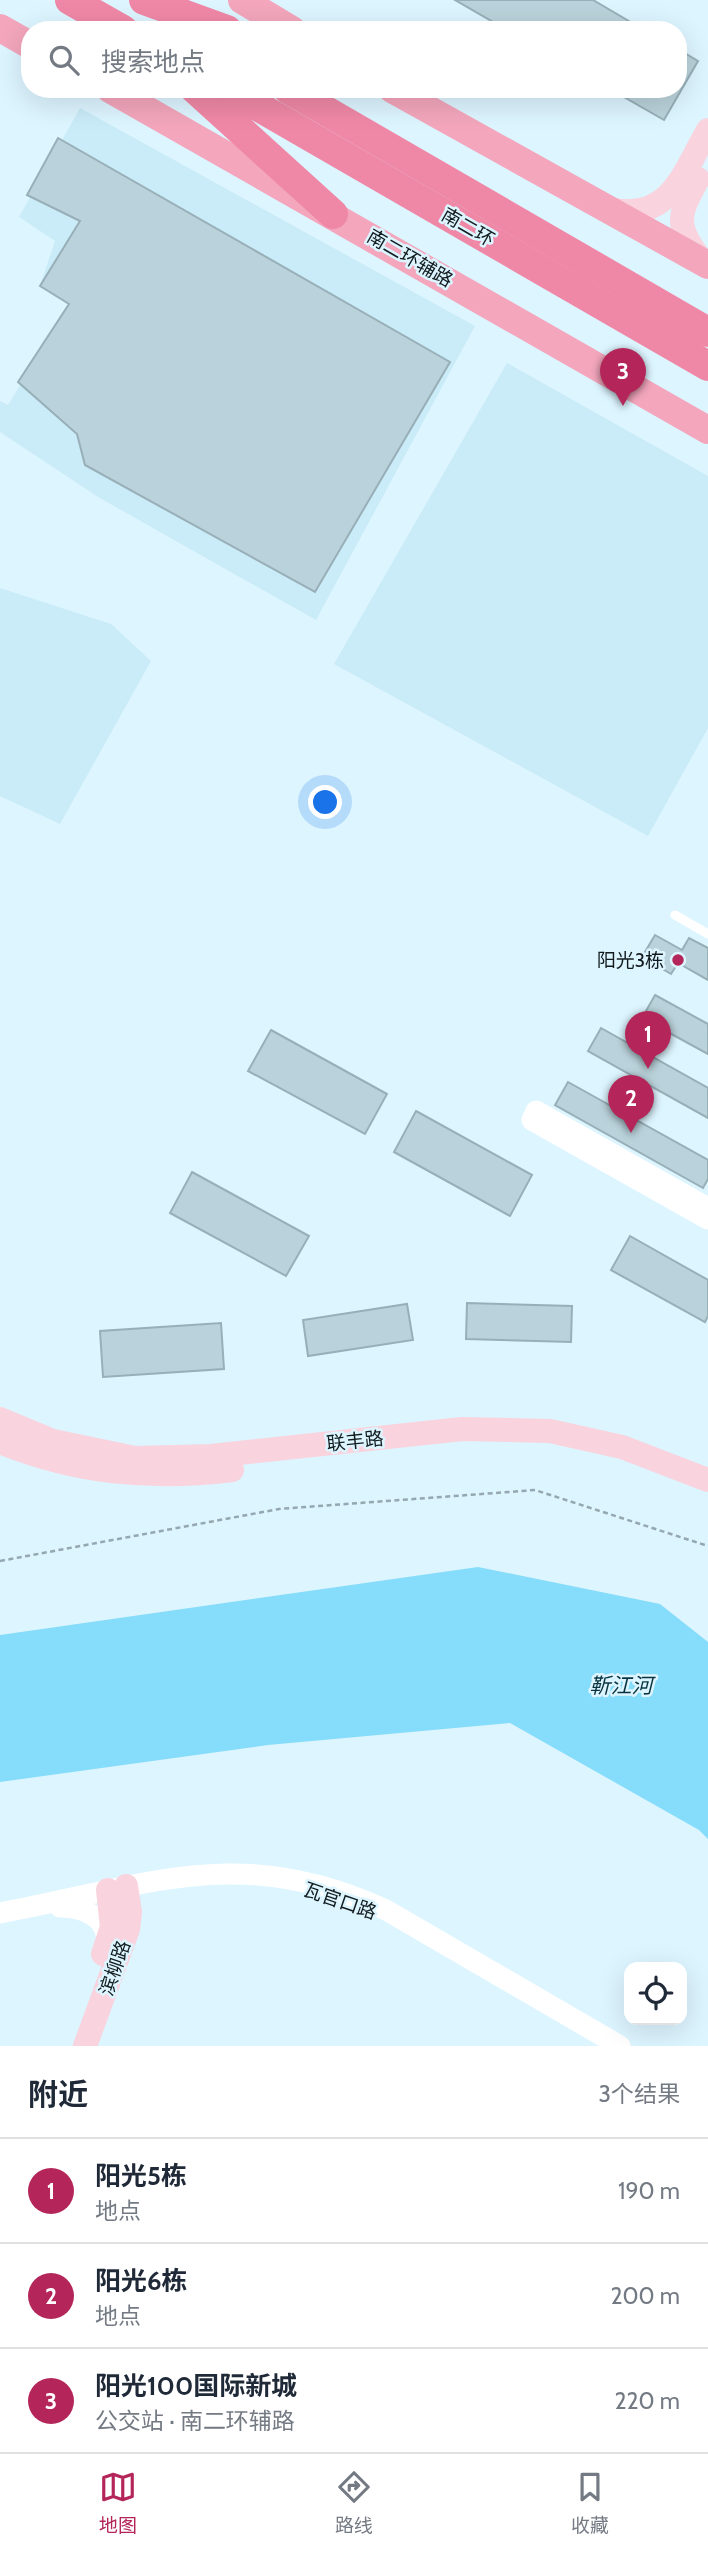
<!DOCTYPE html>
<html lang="zh">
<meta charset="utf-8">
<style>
body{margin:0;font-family:Cabin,"Noto Sans SC",sans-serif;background:#f6f6f7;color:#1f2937}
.controls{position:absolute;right:21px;bottom:21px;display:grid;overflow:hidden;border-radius:14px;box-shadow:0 7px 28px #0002}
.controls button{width:63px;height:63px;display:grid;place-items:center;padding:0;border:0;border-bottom:2px solid #e0e1e3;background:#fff;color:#1f2937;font:35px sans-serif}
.you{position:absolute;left:326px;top:803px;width:24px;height:24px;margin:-18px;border:5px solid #fff;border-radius:50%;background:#1a73e8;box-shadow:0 0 0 10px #1a73e833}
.badge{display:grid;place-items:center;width:46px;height:46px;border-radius:50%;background:#b4265a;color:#fff;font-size:23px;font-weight:700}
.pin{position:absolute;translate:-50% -58px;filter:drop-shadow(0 2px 4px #0008)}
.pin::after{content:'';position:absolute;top:37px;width:24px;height:21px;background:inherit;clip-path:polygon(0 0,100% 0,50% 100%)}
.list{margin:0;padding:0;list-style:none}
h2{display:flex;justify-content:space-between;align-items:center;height:91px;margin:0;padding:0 28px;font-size:30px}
h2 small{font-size:23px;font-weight:400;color:#747a83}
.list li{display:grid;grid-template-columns:46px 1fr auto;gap:21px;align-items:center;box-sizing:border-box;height:105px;padding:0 28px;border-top:2px solid #e0e1e3}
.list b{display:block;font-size:26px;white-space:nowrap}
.list p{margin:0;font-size:23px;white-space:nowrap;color:#747a83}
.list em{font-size:23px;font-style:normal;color:#747a83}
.icon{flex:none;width:38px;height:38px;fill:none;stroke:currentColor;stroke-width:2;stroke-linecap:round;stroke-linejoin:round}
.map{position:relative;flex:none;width:708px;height:2046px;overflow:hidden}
.search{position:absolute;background:#fff;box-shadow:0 7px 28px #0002;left:21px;right:21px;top:21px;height:77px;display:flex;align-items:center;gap:18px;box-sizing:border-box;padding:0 24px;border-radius:28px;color:#747a83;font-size:26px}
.sheet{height:406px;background:#fff}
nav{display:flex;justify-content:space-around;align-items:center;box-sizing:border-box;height:98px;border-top:2px solid #e0e1e3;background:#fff;font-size:19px;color:#747a83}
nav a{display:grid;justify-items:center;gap:4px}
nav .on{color:#b4265a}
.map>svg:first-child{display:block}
</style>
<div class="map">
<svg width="708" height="2046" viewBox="0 0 708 2046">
<rect width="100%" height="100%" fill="#ddf5ff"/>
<g fill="#caebf8">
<path d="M80,108L475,326L316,620L98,497L0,432V401L8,405L69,305L40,286L55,241L19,217Z"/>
<path d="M507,363L708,476V728L648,836L334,664Z"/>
<path d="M0,588L111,624L151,661L60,824L0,796Z"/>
</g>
<path fill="#86dcfb" d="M478,1567L660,1604L708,1642V1839L699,1830L510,1723L268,1745L0,1782V1635Z"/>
<g fill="#bad2db" stroke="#98afb8" stroke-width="2">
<path d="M455,0H593L644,30H507Z"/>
<path d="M678,49L698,61L664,120L610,89H678Z"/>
<path d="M58,138L450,362L315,592L85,465L77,434L18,382L69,304L40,286L80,221L27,195Z"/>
<path d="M655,935L682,950L689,938L708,948V980L678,963L671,974L642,957Z"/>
<path d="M655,995L708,1024V1054L642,1018Z"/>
<path d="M601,1028L708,1088V1118L588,1051Z"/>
<path d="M271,1030L387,1094L365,1134L248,1071Z"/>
<path d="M568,1082L708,1160V1179L703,1188L555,1105Z"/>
<path d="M416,1111L532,1175L510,1216L394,1152Z"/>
<path d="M192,1172L309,1236L286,1276L170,1213Z"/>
<path d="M630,1236L708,1280V1316L705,1322L611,1270Z"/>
<path d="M467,1303L572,1306L571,1342L466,1339Z"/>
<path d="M407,1304L413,1340L308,1356L303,1320Z"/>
<path d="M221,1323L224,1369L103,1377L100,1331Z"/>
</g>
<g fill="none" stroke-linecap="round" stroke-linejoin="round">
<path stroke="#95a7af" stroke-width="2.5" stroke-dasharray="5 3.5" stroke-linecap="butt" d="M0,1561L279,1509L535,1490L708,1546"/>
<path stroke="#fff" stroke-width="9" d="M675,915L708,934"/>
<g stroke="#fff" stroke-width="21">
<path d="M708,1208L536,1111L532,1120L708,1219"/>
<path d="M60,1907C83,1907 111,1917 106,1946"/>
<path d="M0,1913C146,1886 240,1842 386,1910L620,2046"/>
</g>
<g stroke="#f9d3dd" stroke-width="24">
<path d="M698,179C677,216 675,227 702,261"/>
<path d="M609,209C670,223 683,173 708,130"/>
<path d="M0,1419L53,1441L135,1458L211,1456L462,1429L550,1431L622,1447L708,1480"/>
<path d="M0,1442C76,1473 151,1480 232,1470"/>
<path d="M103,1954L112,1927L108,1890"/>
<path d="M85,2046L128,1929L130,1912L126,1886"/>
</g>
<g stroke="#f3a6bc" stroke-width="28">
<path d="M242,0L292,30"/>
<path d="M0,28L30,45"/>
<path d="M110,89L708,430"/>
<path d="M392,89L708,265"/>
</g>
<g stroke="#ef88a6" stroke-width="30">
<path d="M70,0L123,30"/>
<path d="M144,0L227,30"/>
<path d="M195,89L333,214"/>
<path d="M228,89L708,366"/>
<path d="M288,89L708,332"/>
</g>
</g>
<circle fill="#b4265a" stroke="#ddf5ff" stroke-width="2.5" cx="678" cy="960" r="7"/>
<g text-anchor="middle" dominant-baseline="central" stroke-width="5" stroke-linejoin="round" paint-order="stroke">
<g font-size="19" fill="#121b1e" stroke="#ddf5ff">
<text transform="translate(468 227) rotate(30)">南二环</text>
<text transform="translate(410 258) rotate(30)">南二环辅路</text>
<text transform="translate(355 1441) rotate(-6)">联丰路</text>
<text transform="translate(340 1901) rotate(19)">瓦官口路</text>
<text transform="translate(115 1968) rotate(-71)">滨柳路</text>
</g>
<g font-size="19" fill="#121b1e" stroke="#ddf5ff" text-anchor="end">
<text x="664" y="960">阳光3栋</text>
</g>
<g font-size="21" font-style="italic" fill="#093340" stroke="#ddf5ff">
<text x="621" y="1685">靳江河</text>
</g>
</g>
</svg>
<div class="controls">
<button><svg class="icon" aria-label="locate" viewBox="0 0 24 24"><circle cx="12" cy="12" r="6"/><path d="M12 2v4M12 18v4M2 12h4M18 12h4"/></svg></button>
</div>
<div class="you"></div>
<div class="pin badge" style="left:648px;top:1069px">1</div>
<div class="pin badge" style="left:631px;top:1133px">2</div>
<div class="pin badge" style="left:623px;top:406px">3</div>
<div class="search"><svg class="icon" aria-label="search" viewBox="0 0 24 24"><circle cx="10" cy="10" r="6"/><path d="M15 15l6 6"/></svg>搜索地点</div>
</div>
<section class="sheet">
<h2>附近<small>3个结果</small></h2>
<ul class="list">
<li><span class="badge">1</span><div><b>阳光5栋</b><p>地点</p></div><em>190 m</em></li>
<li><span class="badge">2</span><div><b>阳光6栋</b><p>地点</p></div><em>200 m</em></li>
<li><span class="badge">3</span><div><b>阳光100国际新城</b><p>公交站 · 南二环辅路</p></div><em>220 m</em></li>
</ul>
</section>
<nav>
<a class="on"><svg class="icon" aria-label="map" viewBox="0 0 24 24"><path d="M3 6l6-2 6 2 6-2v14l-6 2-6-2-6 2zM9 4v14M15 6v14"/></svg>地图</a>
<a><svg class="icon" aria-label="directions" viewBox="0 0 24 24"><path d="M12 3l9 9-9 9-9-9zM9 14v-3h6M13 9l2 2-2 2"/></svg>路线</a>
<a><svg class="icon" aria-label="saved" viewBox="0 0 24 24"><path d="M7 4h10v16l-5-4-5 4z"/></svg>收藏</a>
</nav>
